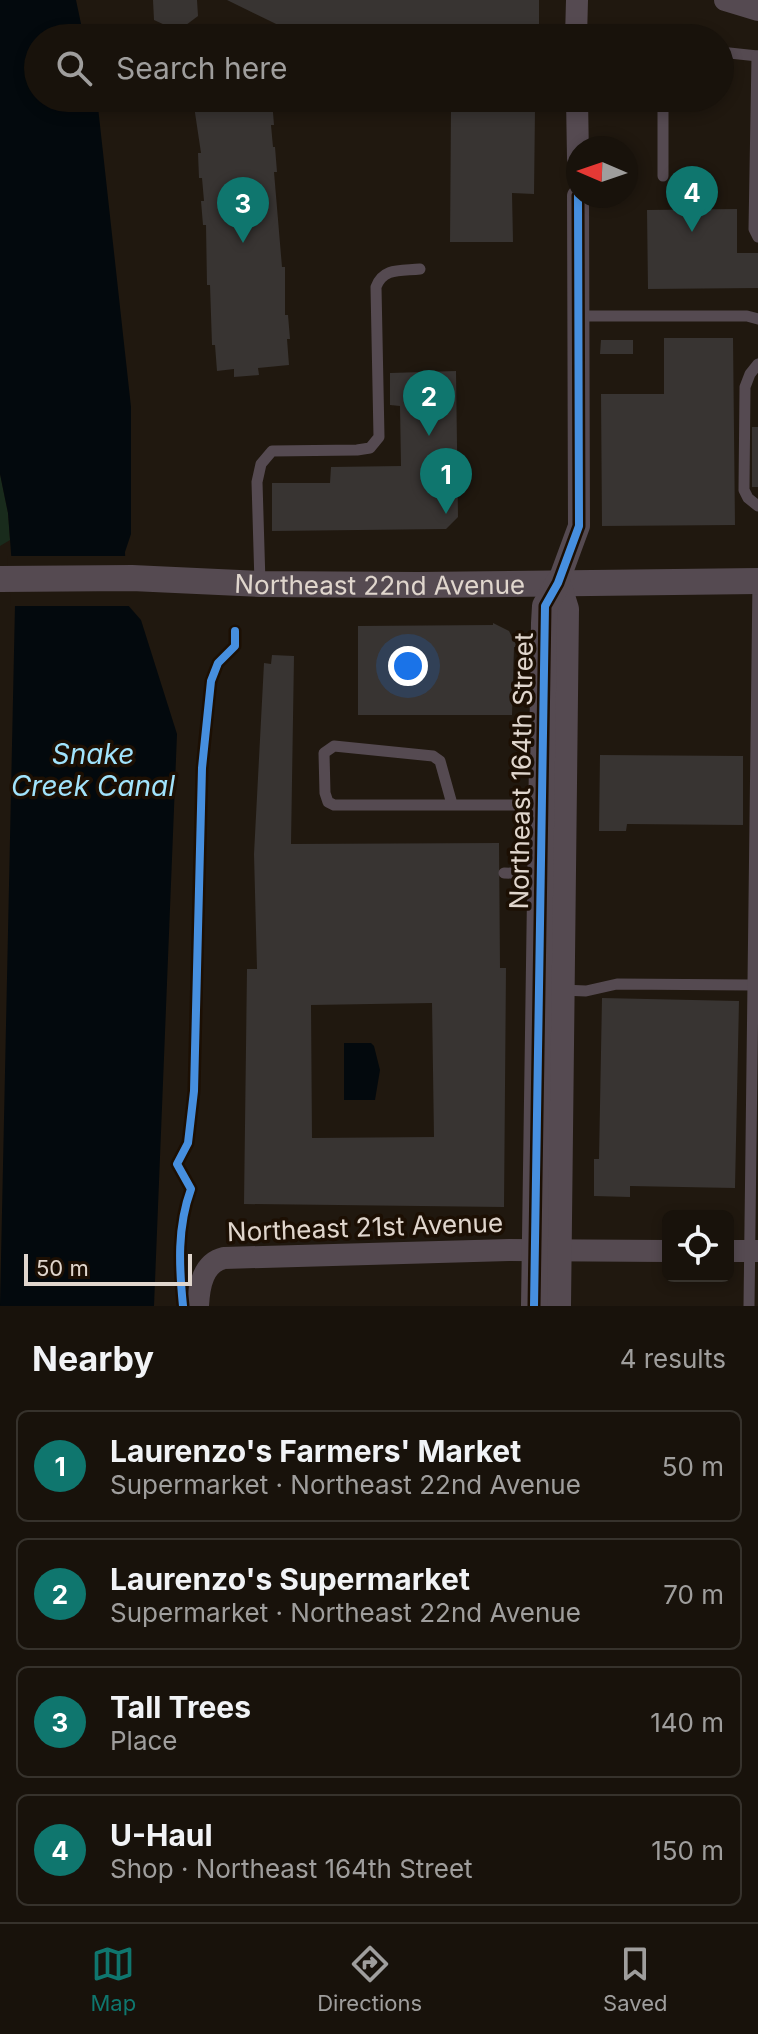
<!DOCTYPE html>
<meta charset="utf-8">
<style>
body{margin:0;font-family:Inter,sans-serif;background:#211b14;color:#f1f3f6}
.controls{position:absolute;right:24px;bottom:24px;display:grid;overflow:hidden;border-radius:12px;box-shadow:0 4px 12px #0003}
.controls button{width:72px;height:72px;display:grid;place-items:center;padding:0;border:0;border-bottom:2px solid #36322c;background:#18120b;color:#f1f3f6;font:40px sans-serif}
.compass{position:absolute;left:566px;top:136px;width:72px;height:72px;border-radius:50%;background:#18120b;box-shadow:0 4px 12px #0003;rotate:272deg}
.scale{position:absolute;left:24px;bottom:20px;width:168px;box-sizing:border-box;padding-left:8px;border:4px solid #e0d6cd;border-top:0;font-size:22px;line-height:28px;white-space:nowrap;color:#e0d6cd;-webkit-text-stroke:6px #1c0f03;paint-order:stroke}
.you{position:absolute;left:408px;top:666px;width:28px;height:28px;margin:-20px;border:6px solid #fff;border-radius:50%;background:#1a73e8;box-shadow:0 0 0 12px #1a73e833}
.badge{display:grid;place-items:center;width:52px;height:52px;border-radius:50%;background:#0f766e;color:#fff;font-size:26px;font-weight:700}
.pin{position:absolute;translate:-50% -66px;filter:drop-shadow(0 2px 4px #0008)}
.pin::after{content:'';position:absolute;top:42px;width:28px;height:24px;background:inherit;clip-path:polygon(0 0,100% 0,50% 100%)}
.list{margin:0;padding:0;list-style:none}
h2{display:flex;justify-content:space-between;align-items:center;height:104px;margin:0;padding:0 32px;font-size:34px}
h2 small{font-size:26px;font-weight:400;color:#9f9e9d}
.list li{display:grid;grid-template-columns:52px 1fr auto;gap:24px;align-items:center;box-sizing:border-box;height:112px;margin:0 16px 16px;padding:0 16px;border:2px solid #36322c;border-radius:12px}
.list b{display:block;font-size:30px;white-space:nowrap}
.list p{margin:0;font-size:26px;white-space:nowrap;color:#9f9e9d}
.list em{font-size:26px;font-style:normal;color:#9f9e9d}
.icon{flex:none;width:44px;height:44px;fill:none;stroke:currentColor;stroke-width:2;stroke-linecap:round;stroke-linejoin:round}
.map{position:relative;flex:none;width:758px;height:1306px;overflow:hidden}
.search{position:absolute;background:#18120b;box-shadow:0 4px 12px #0003;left:24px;right:24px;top:24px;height:88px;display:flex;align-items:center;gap:20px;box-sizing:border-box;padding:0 28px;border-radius:44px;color:#9f9e9d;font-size:30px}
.sheet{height:616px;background:#18120b}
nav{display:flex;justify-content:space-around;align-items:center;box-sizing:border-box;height:112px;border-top:2px solid #36322c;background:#18120b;font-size:22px;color:#9f9e9d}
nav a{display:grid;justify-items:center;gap:4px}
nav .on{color:#0f766e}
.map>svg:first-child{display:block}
</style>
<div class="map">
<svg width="758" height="1306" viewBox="0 0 758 1306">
<rect width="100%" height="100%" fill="#20180f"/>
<path fill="#192b1c" d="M0,474L8,513L10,540L0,546Z"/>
<g fill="#03090d">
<path d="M0,0H76L84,38H38V98H97L131,407V534L125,552L127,604L141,620L177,734L154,1306H0L15,605L8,513L0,474Z"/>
<path d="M344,1043H371L374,1046L380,1070L375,1100H344Z"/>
</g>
<path fill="#20180f" d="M7,556H130V606H11Z"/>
<g fill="#383432" fill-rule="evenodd">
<path d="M153,0H197L198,16L178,31L154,20Z"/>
<path d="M227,0H539V38H305Z"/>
<path d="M197,98H269L272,100L274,125H271L273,147H275L277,172H274L282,267H285V315H288L290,339H287L289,365L258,368L259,375L234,377V369L217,371L215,345H212L210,285H207L206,225H203L201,201H204L202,178H199L198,153H201L194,106H197Z"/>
<path d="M451,108L535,109L534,194L512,193L513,242H450Z"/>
<path d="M737,209V253H758V288L648,289L647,210Z"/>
<path d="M664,338H733L735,525L602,526L601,394H664Z"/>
<path d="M601,340H633V354H600Z"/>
<path d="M456,371L458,517L446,529L272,531V483H330L331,467L401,466L400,406L390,405V373Z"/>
<rect x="752" y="427" width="6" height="60"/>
<path d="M493,623L509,631L517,647H514L512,715H358V626L493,625Z"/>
<path d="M272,655L294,656L291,844L499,843L500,968H506L504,1207L244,1204L247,969H257L254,854L264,663L271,664ZM432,1003L434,1137L312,1138L311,1005Z"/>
<path d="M600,755L743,756V825L627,824L626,831H599Z"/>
<path d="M602,998L739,1001L735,1188L630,1186V1197L594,1196V1159H599Z"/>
</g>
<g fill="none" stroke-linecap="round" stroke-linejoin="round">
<g stroke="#554a51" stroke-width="11">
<path d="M720,52L758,56"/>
<path d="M757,56L754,229L758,237"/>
<path d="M663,98V176"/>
<path d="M579,316H747L758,319"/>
<path d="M758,364L750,374L745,387L744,490L748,498L758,506"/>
<path d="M260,583L257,482L261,464L272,451L357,450L370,448L379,437L376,287C383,267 402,271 420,269"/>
<path d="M452,804L440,761L433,756L334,746L324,753L325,793L328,802L334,805H541"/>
<path d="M504,873L539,874"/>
<path d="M562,990L586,991L617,984L753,985"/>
<path d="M749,1306L758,579"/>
</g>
<g stroke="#554a51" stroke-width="22">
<path d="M725,0L758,10"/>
<path d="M576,38L577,0"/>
<path d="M577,98L578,158"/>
<path d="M558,583L579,526L578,196"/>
<path d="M728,1251H758"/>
<path d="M198,1306C199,1286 203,1263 224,1258L509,1250L668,1251"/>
</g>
<g stroke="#554a51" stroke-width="26">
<path id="s1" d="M0,579L132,578L260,584L417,585L758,581"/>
<path d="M558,583L566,609L558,1306"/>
<path d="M534,1306L544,623L545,606L558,583"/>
</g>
<g stroke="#1c0f03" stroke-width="13">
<g id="cycleway">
<path d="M183,1306C179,1266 177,1227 191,1189L177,1164L188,1143L194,1091L202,768L211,681L218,663L235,646V631"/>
<path d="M534,1306L545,606L558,583L579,526L578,196"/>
</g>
</g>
<use href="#cycleway" stroke="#468fdf" stroke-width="8"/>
</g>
<g text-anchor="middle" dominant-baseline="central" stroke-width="7" stroke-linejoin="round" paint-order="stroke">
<g font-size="26" fill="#e0d6cd" stroke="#1c0f03">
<text stroke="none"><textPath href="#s1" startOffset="380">Northeast 22nd Avenue</textPath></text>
<text transform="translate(521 771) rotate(-89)">Northeast 164th Street</text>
<text transform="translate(365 1227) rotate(-2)">Northeast 21st Avenue</text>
</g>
<g font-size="28" font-style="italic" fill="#a1e3fc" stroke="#1c0f03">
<text x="93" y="754">Snake<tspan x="93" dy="32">Creek Canal</tspan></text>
</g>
</g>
</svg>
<div class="controls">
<button><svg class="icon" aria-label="locate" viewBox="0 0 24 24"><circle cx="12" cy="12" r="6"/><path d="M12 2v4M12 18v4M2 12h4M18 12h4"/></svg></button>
</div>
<svg class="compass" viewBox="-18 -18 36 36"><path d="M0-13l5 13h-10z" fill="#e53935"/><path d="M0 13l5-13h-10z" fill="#9f9e9d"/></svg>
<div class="scale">50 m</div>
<div class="you"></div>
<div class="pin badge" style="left:446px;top:514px">1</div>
<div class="pin badge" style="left:429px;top:436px">2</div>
<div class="pin badge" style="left:243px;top:243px">3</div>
<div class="pin badge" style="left:692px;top:232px">4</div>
<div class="search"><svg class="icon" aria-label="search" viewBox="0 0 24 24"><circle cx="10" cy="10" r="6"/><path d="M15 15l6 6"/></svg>Search here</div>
</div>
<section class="sheet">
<h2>Nearby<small>4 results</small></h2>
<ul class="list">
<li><span class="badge">1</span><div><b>Laurenzo's Farmers' Market</b><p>Supermarket · Northeast 22nd Avenue</p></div><em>50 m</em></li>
<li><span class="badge">2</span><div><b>Laurenzo's Supermarket</b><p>Supermarket · Northeast 22nd Avenue</p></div><em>70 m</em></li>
<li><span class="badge">3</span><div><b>Tall Trees</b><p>Place</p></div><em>140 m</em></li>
<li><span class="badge">4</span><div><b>U-Haul</b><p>Shop · Northeast 164th Street</p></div><em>150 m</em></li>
</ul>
</section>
<nav>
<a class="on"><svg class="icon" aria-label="map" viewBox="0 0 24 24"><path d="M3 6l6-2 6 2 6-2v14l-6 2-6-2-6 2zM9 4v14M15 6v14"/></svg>Map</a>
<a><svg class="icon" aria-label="directions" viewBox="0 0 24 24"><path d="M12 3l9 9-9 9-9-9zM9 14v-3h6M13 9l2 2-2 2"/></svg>Directions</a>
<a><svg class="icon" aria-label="saved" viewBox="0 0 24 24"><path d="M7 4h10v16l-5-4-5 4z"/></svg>Saved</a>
</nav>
